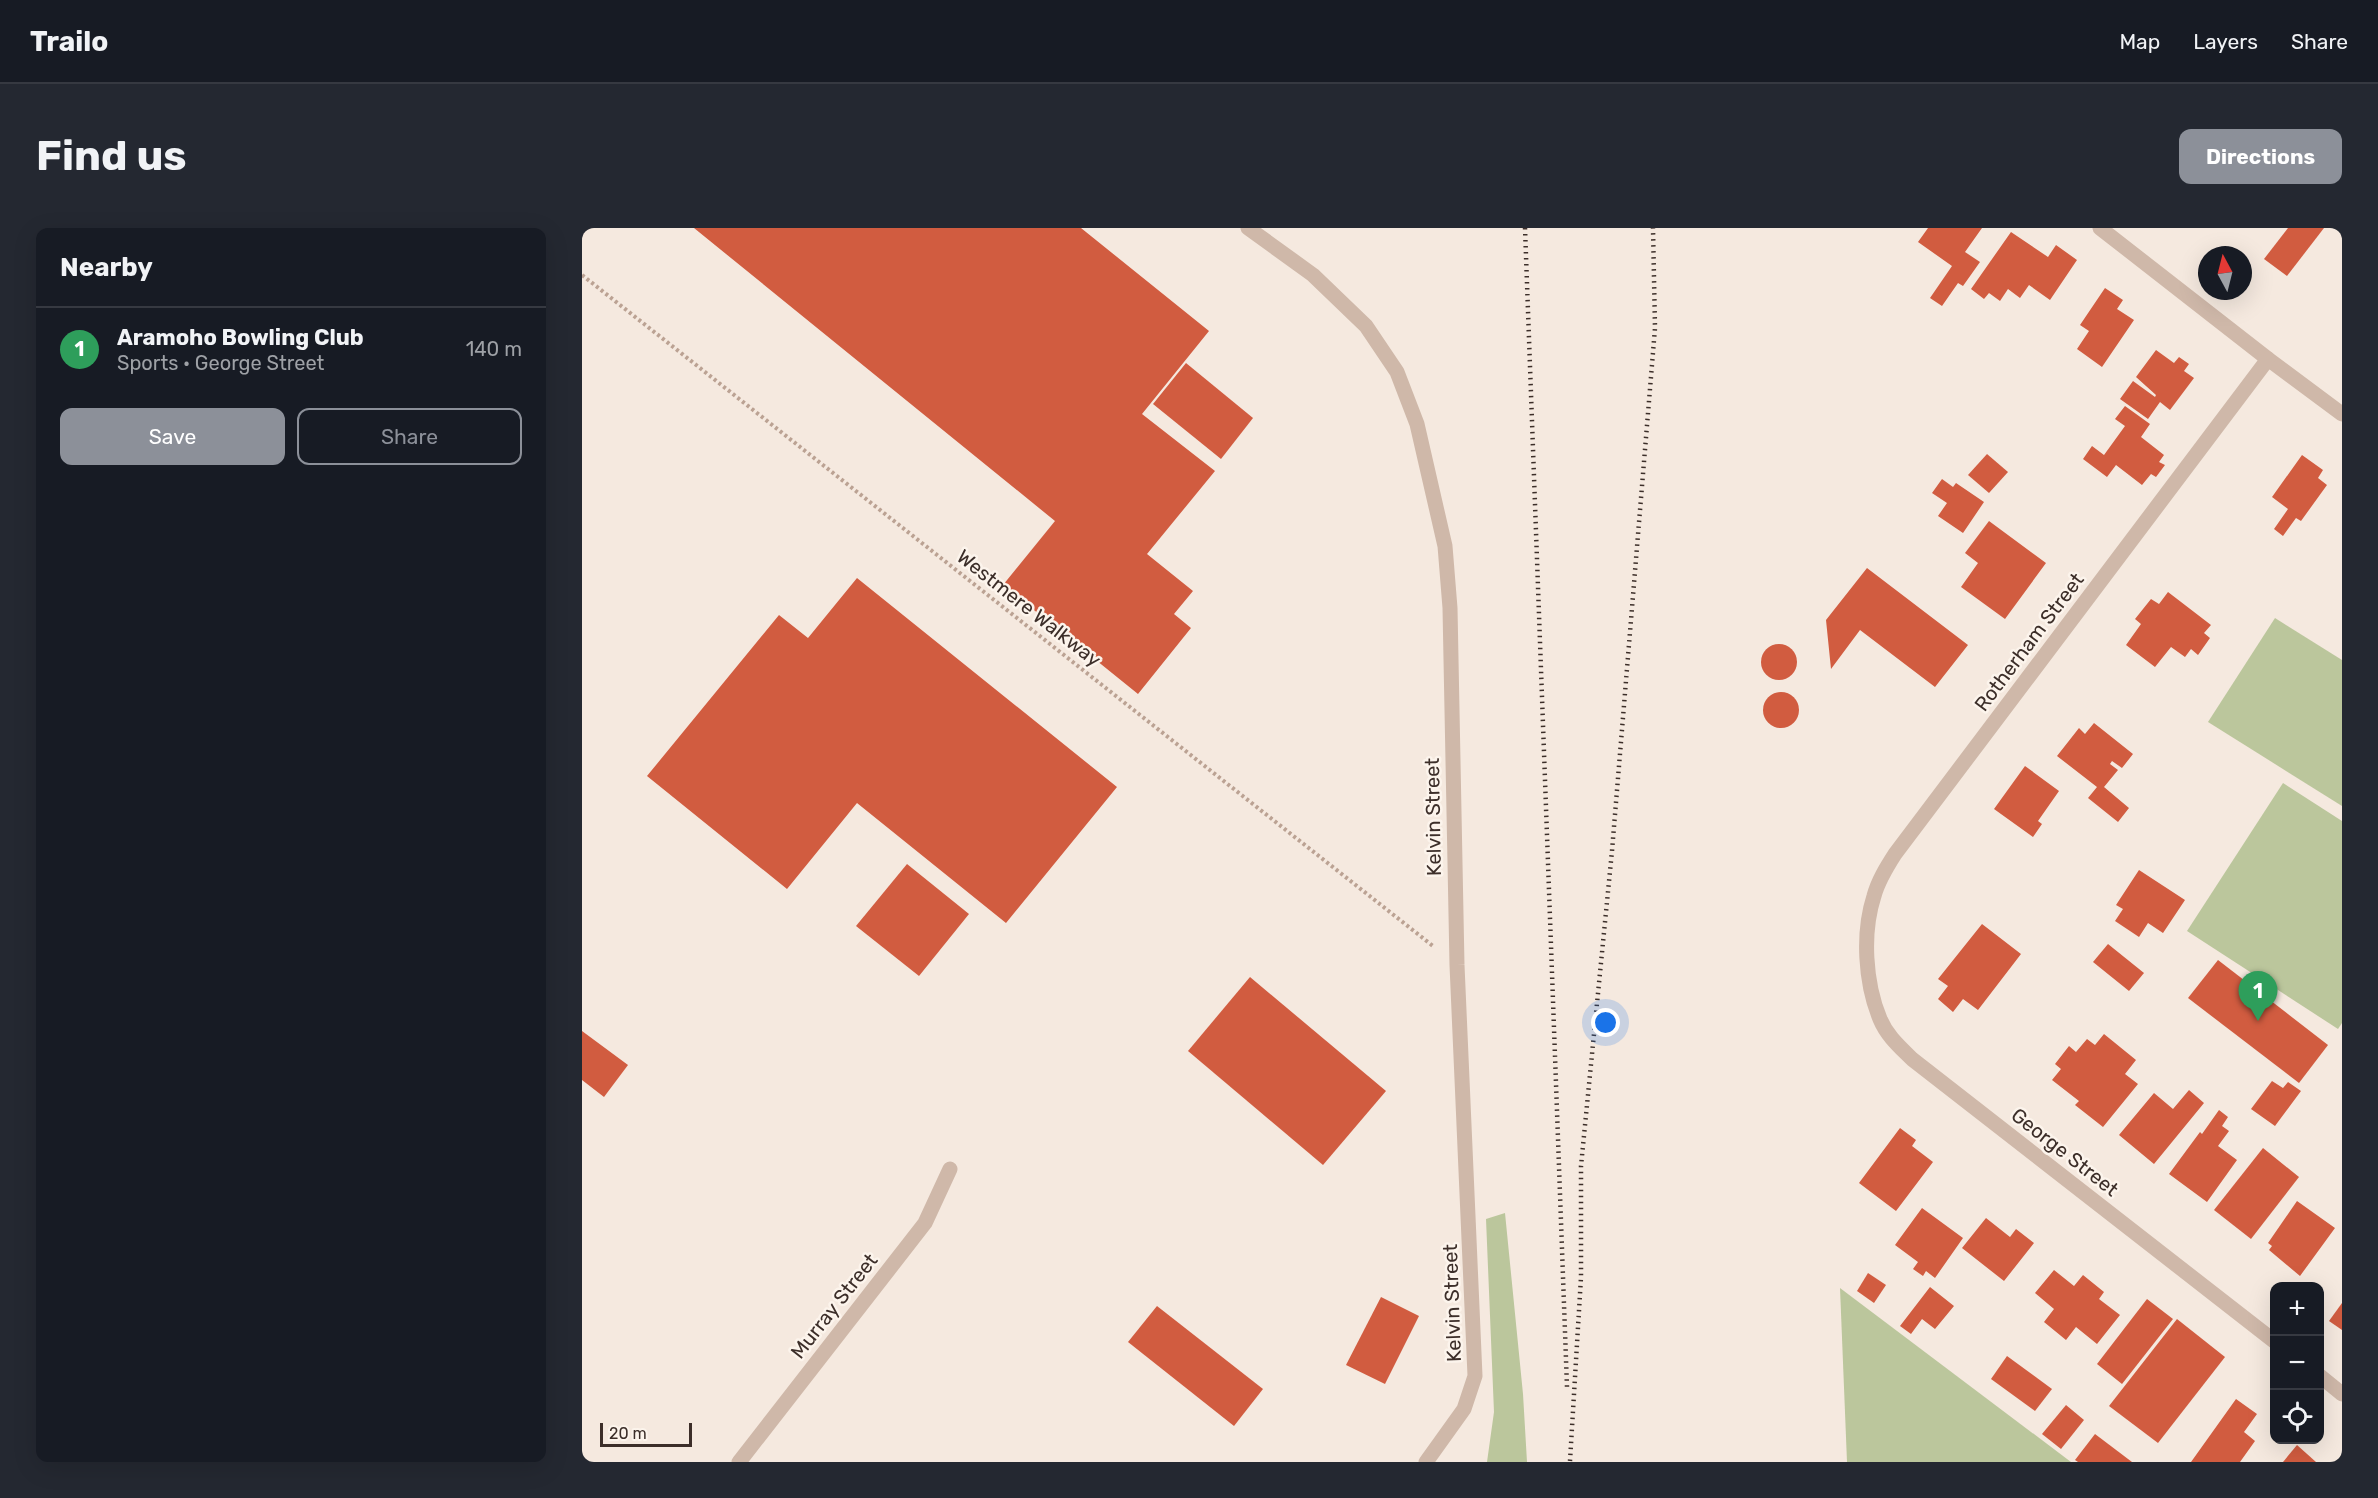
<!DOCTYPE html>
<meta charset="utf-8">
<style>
body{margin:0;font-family:Rubik,sans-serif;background:#242831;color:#f1f3f6}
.controls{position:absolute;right:18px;bottom:18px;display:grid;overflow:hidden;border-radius:12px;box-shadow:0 6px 24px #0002}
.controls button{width:54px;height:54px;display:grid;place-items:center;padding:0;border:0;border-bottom:2px solid #363941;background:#171b24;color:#f1f3f6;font:30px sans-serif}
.compass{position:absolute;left:1616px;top:18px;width:54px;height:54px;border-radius:50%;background:#171b24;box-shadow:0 6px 24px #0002;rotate:353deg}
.scale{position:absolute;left:18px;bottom:15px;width:92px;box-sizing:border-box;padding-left:6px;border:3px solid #3c2e29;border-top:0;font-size:16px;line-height:21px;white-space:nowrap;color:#3c2e29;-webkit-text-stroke:4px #fcf4ec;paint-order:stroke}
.you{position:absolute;left:1024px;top:795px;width:21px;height:21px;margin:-15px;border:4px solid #fff;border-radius:50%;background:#1a73e8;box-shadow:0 0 0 9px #1a73e833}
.badge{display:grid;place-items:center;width:39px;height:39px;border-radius:50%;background:#8c9099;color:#fff;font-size:20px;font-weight:700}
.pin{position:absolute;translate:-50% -50px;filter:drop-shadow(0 2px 3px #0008)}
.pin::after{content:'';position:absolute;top:32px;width:21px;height:18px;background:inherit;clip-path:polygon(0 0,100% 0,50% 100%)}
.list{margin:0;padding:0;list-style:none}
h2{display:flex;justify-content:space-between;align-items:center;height:78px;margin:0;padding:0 24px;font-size:26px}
h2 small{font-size:20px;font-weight:400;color:#9ea1a6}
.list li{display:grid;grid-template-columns:39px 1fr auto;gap:18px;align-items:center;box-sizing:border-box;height:84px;padding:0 24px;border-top:2px solid #363941}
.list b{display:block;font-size:22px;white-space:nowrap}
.list p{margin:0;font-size:20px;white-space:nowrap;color:#9ea1a6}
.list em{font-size:20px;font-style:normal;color:#9ea1a6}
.actions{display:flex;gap:12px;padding:18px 24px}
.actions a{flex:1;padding:14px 0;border:2px solid #8c9099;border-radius:12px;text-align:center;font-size:21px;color:#8c9099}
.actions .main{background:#8c9099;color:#fff}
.icon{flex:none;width:33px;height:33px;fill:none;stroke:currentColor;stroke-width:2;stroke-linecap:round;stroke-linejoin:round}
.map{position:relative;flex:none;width:1760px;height:1234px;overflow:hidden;border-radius:12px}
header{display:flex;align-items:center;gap:36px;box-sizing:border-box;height:84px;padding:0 30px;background:#171b24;border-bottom:2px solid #363941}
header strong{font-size:28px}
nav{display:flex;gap:33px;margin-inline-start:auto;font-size:21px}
.intro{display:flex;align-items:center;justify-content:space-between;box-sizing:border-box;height:144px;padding:0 36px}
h1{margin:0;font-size:42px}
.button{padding:15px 27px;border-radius:12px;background:#8c9099;color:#fff;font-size:21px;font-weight:700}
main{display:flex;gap:36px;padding:0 36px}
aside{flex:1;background:#171b24;border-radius:12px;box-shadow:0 6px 24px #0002}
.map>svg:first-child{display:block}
</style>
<header>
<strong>Trailo</strong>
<nav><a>Map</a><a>Layers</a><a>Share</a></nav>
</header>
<div class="intro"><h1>Find us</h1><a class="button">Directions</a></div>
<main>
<aside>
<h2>Nearby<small></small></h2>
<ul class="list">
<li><span class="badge" style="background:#2e9e5b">1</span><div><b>Aramoho Bowling Club</b><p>Sports · George Street</p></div><em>140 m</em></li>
</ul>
<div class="actions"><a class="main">Save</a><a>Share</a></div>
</aside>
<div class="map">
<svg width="1760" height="1234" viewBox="0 0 1760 1234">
<rect width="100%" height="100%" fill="#f5e9df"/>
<g fill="#bbc69c">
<path d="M1693,390L1760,432V578L1626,494Z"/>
<path d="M1701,555L1760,593V795L1756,801L1605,703Z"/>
<path d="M923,985L941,1166L945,1234H905L912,1184L904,991Z"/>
<path d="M1258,1060L1489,1234H1265Z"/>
</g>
<g fill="#d15c40">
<path d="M112,0H499L627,103L560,186L633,243L565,326L611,363L592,386L609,400L556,466L421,357L473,293Z"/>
<path d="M1346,0H1400L1383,24L1398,34L1381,58L1376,55L1360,78L1348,70L1370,38L1336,14Z"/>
<path d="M1706,0H1742L1705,48L1682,31Z"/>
<path d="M1429,4L1466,29L1474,17L1495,32L1468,72L1447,57L1438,70L1426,61L1418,73L1407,65L1402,71L1389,61Z"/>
<path d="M1523,60L1541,72L1535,81L1552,92L1520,139L1495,121L1507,103L1498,97Z"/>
<path d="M1574,122L1592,135L1597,129L1607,136L1602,143L1612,150L1588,182L1578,174L1566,191L1538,171L1551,153L1573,169L1574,167L1554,149Z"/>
<path d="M604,135L671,190L639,231L571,176Z"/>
<path d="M1543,178L1568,196L1559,209L1582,227L1577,234L1583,237L1574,249L1569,246L1560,257L1534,237L1525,249L1501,231L1510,218L1522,227L1543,198L1533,191Z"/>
<path d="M1405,226L1426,244L1407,265L1386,247Z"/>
<path d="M1720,227L1741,242L1736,250L1745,257L1719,293L1714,290L1701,308L1692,301L1706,281L1690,269Z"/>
<path d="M1360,251L1371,259L1374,255L1402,274L1381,305L1356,288L1365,275L1350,265Z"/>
<path d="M1407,293L1464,335L1423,391L1379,359L1396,335L1383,325Z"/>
<path d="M1285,340L1386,417L1353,459L1278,402L1249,441L1244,392Z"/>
<path d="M275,350L535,559L424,695L275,575L205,661L65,548L197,387L226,410Z"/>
<path d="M1586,364L1629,397L1622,405L1628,410L1616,427L1609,421L1603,429L1589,419L1573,439L1544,417L1559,396L1553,391L1569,371L1577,376Z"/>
<circle cx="1197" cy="434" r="18"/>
<circle cx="1199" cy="482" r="18"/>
<path d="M1512,495L1551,526L1540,540L1530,533L1528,536L1536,542L1522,559L1547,580L1536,594L1506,570L1515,559L1475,528L1497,500L1503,506Z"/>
<path d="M1443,538L1477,563L1456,593L1460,596L1451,609L1412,581Z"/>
<path d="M325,636L387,686L337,748L274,698Z"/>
<path d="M1557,642L1603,672L1581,705L1566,695L1557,709L1533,693L1541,681L1534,677Z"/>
<path d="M1400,696L1439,726L1396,782L1381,771L1371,784L1356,771L1366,758L1356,751Z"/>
<path d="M1526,716L1562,745L1547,763L1511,734Z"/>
<path d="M1636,732L1746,817L1717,855L1606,770Z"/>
<path d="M668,749L804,863L741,937L606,823Z"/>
<path d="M0,803L46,837L22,869L0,852Z"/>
<path d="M1522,806L1554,832L1543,846L1556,856L1521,899L1493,877L1497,873L1470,852L1479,841L1473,836L1487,818L1494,824L1505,811L1513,817Z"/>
<path d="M1690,853L1701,860L1706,854L1719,863L1693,898L1669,881Z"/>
<path d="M1607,862L1622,875L1572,936L1537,907L1572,865L1591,881Z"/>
<path d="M1637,882L1646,889L1640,898L1647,903L1636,918L1655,932L1625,974L1587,946L1618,904L1620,906Z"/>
<path d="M1318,900L1334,912L1330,918L1351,934L1314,983L1277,955Z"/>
<path d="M1681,920L1717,949L1669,1011L1632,982Z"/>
<path d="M1715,973L1753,1000L1718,1048L1687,1022L1690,1018L1686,1015Z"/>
<path d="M1340,980L1381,1010L1353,1050L1344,1043L1341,1048L1331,1041L1336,1034L1313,1017Z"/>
<path d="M1404,990L1428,1009L1434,1001L1452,1015L1422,1053L1380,1020Z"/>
<path d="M1472,1042L1492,1058L1501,1047L1522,1064L1517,1071L1538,1087L1515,1116L1494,1099L1484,1112L1462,1094L1472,1081L1453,1065Z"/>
<path d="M1286,1045L1304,1057L1292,1075L1275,1063Z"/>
<path d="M1348,1059L1372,1078L1353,1101L1340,1091L1329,1106L1318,1098Z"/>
<path d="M799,1069L837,1088L803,1156L764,1137Z"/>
<path d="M1565,1071L1591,1091L1540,1156L1515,1136Z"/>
<path d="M1760,1075V1102L1747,1093Z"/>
<path d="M575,1078L681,1161L652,1198L546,1114Z"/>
<path d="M1595,1091L1643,1129L1576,1215L1527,1178Z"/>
<path d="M1425,1128L1470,1161L1453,1183L1409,1151Z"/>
<path d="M1654,1171L1675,1186L1662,1204L1673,1213L1658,1234H1609Z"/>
<path d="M1484,1177L1502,1192L1479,1221L1460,1206Z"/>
<path d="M1513,1206L1550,1234H1496L1493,1232Z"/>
<path d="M1715,1217L1734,1234H1701Z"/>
</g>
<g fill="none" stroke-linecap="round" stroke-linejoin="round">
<path stroke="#bba293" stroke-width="4" stroke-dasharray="3 3" stroke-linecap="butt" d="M0,47L851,718"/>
<g stroke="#cfb8a9" stroke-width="15">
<path d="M666,0L731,47L784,98L815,144L835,196L863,318L868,380L875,737L893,1148L882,1181L844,1234"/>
<path d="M1518,0L1686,131L1760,186"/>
<path d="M1686,131L1313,626C1304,640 1296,653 1292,668C1280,705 1283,755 1298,791C1305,808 1318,819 1330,831L1692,1113"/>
<path d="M1738,1148L1760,1166"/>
<path d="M157,1234L343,995L368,941"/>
</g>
<g stroke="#3c2e29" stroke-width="4.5" stroke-dasharray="1.5 4.5" stroke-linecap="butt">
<path d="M943,0L985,1159"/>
<path d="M988,1233L999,1049V938L1030,623L1073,100L1071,0"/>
</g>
</g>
<g text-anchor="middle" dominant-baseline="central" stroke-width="5" stroke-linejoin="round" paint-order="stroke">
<g font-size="20" fill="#3c2e29" stroke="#fcf4ec">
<text transform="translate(447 380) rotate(38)">Westmere Walkway</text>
<text transform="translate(1447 414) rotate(-53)">Rotherham Street</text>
<text transform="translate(851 589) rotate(-91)">Kelvin Street</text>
<text transform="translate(1483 924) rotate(38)">George Street</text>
<text transform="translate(870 1075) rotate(-92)">Kelvin Street</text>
<text transform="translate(252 1078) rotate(-52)">Murray Street</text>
</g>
</g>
</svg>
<div class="controls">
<button>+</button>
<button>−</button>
<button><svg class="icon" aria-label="locate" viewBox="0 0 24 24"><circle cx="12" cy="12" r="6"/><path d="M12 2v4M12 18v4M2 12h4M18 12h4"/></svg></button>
</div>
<svg class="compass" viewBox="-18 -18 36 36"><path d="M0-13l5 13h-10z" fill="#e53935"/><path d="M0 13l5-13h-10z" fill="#9ea1a6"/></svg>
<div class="scale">20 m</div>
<div class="you"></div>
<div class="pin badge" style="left:1676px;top:793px;background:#2e9e5b">1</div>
</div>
</main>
